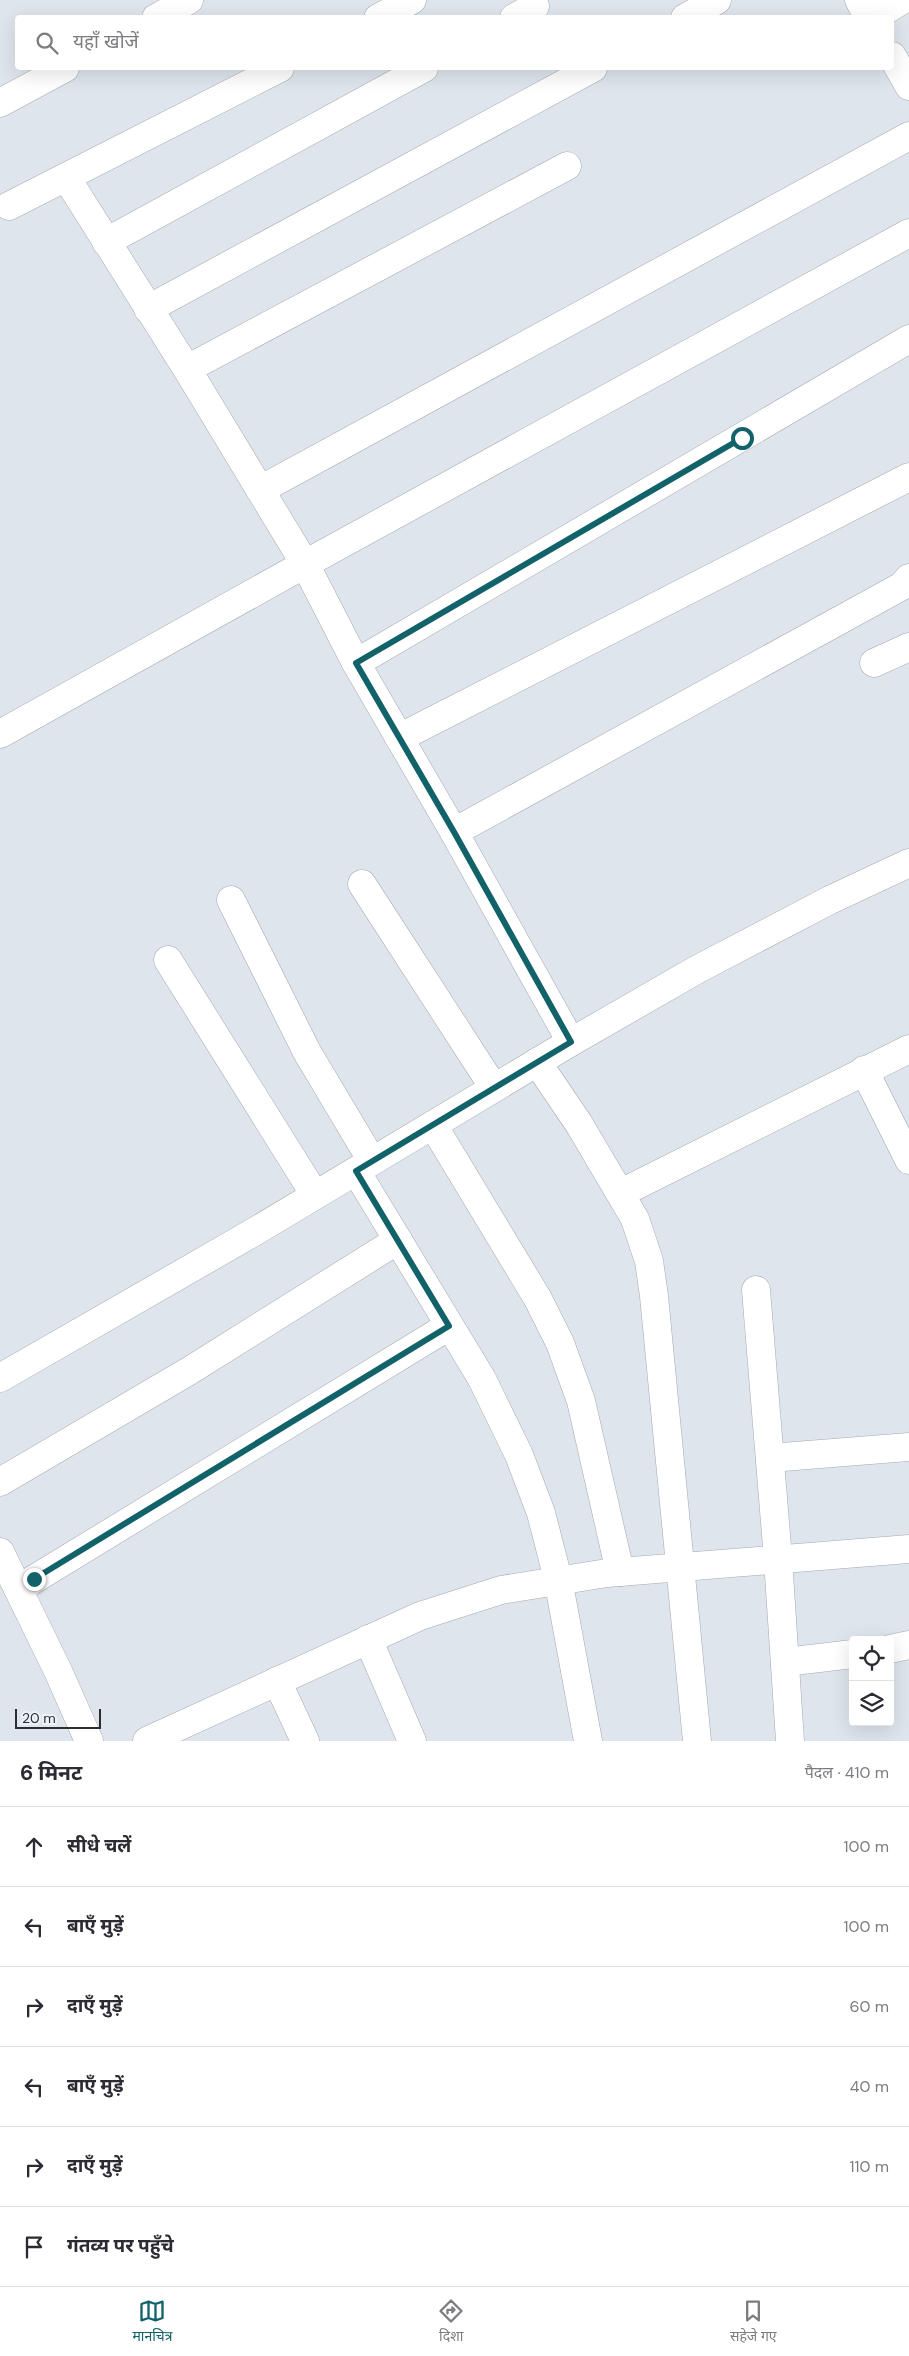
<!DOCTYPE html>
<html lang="hi">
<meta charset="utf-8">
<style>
body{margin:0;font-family:"DM Sans","Noto Sans Devanagari",sans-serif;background:#f7f7f7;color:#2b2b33}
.controls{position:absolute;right:15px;bottom:15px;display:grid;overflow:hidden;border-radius:5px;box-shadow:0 5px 20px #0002}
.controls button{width:45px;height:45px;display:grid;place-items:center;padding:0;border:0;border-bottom:1px solid #e1e1e2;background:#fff;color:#2b2b33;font:25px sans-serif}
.scale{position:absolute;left:15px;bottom:12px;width:86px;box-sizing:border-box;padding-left:5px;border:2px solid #2b2e31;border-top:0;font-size:14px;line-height:18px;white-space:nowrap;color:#2b2e31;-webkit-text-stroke:4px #ebf2fa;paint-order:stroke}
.stop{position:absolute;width:15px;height:15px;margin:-11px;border:4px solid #126269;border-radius:50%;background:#fff}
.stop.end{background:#126269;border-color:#fff;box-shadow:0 1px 5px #0008}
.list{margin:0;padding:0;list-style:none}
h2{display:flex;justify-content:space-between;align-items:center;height:65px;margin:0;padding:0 20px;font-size:21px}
h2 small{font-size:16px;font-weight:400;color:#7c7c81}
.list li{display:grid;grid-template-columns:32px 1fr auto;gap:15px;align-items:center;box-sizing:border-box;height:80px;padding:0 20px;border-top:1px solid #e1e1e2}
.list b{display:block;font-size:19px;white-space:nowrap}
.list em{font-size:16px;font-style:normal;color:#7c7c81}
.icon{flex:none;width:28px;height:28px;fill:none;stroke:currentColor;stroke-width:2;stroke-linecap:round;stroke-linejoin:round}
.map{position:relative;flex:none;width:909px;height:1741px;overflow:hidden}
.search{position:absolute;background:#fff;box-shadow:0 5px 20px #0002;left:15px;right:15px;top:15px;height:55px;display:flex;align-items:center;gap:12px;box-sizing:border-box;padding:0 18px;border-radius:5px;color:#7c7c81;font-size:19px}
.sheet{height:545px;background:#fff}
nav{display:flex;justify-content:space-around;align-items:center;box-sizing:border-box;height:70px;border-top:1px solid #e1e1e2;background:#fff;font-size:14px;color:#7c7c81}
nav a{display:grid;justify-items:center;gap:2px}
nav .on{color:#126269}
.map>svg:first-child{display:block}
</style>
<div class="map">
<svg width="909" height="1741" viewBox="0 0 909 1741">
<rect width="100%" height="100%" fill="#dee5ec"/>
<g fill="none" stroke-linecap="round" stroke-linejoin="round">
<g stroke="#a4aab1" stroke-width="29">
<g id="minor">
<path d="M859,0L869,18"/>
<path d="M156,18L189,0"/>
<path d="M378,18L412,0"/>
<path d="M514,18L535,6"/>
<path d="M685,18L717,0"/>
<path d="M873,18L902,0"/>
<path d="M892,56L909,86"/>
<path d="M0,103L65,68"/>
<path d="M66,177L187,369L305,564L356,663L454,832L571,1042"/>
<path d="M9,206L280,68"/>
<path d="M106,242L424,68"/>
<path d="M148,309L593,68"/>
<path d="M187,369L567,166"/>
<path d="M260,490L909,136"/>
<path d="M356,663L909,339"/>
<path d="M874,663L909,647"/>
<path d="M0,734L305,564L909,233"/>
<path d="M399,738L909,477"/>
<path d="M454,832L902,586L909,578"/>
<path d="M362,884L494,1088"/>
<path d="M231,900L307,1052L372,1161"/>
<path d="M168,960L315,1195"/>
<path d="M537,1062L579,1124L635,1219L649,1261L654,1296L697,1741"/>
<path d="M864,1070L909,1160"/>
<path d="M433,1125L538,1299L560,1343L581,1401L620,1572"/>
<path d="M356,1171L482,1379L519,1455L541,1513L558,1579L588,1741"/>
<path d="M621,1193L909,1049"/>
<path d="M756,1290L778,1559L790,1741"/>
<path d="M0,1378L254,1232L571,1042L698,969L830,900L909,863"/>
<path d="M770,1458L909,1447"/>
<path d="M0,1482L189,1371L398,1240"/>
<path d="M0,1552L58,1671L89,1741"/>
<path d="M18,1589L449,1326"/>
<path d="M368,1639L412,1741"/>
<path d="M890,1649L909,1645"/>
<path d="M785,1662L853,1654"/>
<path d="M277,1681L305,1741"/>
<path d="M147,1741L420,1616L501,1590L607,1573L909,1549"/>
</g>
</g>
<use href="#minor" stroke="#fff" stroke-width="28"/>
</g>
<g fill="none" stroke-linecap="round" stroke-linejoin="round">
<path stroke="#126269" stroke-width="6" d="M34,1579L449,1326L356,1171L571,1042L454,832L356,663L742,438"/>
</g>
</svg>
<div class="controls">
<button><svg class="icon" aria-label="locate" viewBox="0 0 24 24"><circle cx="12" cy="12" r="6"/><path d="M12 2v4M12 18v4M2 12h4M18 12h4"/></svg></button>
<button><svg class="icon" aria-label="layers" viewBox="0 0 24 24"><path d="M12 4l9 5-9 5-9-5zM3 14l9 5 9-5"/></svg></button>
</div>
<div class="scale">20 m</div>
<div class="stop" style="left:742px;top:438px"></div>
<div class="stop end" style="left:34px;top:1579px"></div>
<div class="search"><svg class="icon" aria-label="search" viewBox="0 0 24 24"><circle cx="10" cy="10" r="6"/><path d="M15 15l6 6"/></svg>यहाँ खोजें</div>
</div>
<section class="sheet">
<h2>6 मिनट<small>पैदल · 410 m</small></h2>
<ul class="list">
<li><svg class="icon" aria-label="ahead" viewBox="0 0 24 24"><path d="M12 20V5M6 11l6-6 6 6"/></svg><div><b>सीधे चलें</b></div><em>100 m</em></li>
<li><svg class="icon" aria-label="left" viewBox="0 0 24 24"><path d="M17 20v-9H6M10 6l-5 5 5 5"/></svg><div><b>बाएँ मुड़ें</b></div><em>100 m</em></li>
<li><svg class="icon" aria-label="right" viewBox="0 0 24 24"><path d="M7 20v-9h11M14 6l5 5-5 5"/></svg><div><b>दाएँ मुड़ें</b></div><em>60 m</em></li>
<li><svg class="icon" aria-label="left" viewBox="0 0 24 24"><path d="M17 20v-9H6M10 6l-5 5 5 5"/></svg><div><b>बाएँ मुड़ें</b></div><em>40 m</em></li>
<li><svg class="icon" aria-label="right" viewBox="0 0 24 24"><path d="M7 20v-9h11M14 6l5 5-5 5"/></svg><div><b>दाएँ मुड़ें</b></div><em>110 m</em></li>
<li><svg class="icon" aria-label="arrive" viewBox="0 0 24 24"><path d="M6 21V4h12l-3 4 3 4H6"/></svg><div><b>गंतव्य पर पहुँचे</b></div></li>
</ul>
</section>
<nav>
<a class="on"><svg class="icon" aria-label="map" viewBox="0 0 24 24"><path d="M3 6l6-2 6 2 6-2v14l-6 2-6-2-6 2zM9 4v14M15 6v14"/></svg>मानचित्र</a>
<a><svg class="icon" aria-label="directions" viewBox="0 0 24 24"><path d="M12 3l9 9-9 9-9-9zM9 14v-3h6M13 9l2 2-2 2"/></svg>दिशा</a>
<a><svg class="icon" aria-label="saved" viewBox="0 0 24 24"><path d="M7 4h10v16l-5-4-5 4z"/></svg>सहेजे गए</a>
</nav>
